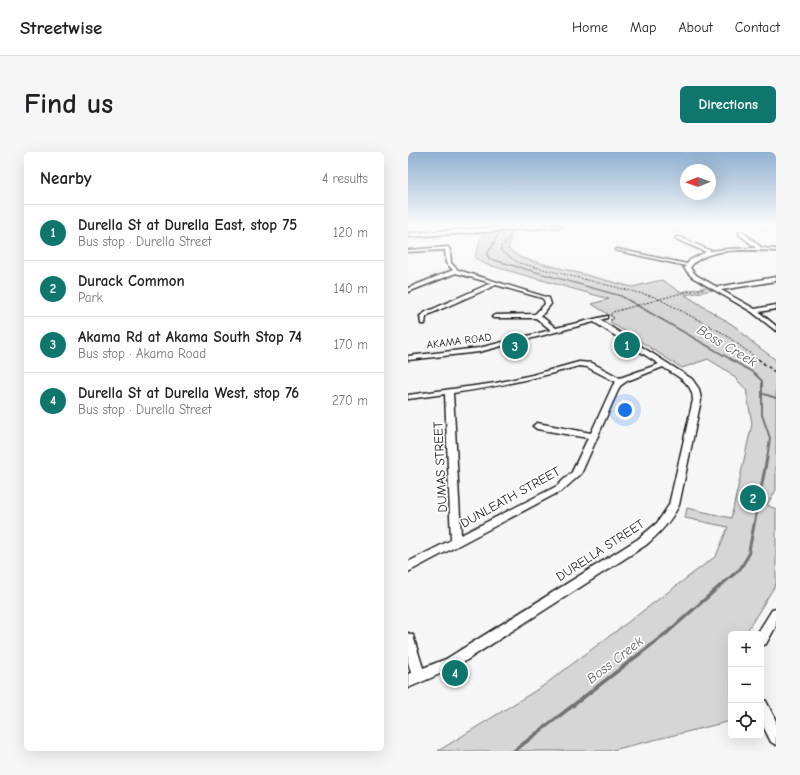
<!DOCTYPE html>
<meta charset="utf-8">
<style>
body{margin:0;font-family:"Comic Neue",sans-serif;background:#f6f6f6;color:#202124}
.controls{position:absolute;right:12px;bottom:12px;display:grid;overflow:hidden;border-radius:6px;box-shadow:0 4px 16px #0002}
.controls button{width:36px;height:36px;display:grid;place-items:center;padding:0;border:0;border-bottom:1px solid #e0e0e0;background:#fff;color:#202124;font:20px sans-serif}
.compass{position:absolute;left:272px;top:12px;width:36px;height:36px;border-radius:50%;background:#fff;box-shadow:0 4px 16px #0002;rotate:269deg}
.you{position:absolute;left:217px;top:258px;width:14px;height:14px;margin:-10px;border:3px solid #fff;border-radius:50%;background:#1a73e8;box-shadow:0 0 0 6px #1a73e833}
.badge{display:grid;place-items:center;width:26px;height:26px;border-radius:50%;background:#0f766e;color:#fff;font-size:13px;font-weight:700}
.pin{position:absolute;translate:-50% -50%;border:2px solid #fff;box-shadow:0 1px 4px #0006}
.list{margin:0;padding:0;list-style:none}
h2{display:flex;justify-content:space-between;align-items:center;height:52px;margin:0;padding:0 16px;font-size:17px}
h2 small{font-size:13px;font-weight:400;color:#757577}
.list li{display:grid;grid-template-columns:26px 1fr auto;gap:12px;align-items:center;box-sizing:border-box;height:56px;padding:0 16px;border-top:1px solid #e0e0e0}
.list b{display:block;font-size:15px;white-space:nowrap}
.list p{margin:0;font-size:13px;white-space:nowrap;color:#757577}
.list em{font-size:13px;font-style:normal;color:#757577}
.icon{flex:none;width:22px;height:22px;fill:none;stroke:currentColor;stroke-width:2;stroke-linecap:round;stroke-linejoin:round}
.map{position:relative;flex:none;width:368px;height:599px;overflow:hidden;border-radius:6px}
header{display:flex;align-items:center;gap:24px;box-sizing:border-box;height:56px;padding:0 20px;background:#fff;border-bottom:1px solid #e0e0e0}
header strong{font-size:19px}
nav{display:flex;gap:22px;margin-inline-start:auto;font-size:14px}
.intro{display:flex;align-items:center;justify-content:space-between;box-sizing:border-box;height:96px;padding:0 24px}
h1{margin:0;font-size:28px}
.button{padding:10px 18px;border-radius:6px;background:#0f766e;color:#fff;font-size:14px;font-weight:700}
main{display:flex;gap:24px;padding:0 24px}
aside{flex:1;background:#fff;border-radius:6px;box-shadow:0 4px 16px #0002}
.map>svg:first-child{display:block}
</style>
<header>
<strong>Streetwise</strong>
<nav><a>Home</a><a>Map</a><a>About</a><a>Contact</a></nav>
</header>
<div class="intro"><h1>Find us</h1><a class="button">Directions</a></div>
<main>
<aside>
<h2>Nearby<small>4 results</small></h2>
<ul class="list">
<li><span class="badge">1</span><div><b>Durella St at Durella East, stop 75</b><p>Bus stop · Durella Street</p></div><em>120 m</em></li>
<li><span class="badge">2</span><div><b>Durack Common</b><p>Park</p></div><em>140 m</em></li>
<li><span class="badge">3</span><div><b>Akama Rd at Akama South Stop 74</b><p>Bus stop · Akama Road</p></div><em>170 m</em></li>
<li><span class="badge">4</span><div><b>Durella St at Durella West, stop 76</b><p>Bus stop · Durella Street</p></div><em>270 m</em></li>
</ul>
</aside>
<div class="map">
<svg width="368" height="599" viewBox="0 0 368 599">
<rect width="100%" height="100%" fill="#f6f6f6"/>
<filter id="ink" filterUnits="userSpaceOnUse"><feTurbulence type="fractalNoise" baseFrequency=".025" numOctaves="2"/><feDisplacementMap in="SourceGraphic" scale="8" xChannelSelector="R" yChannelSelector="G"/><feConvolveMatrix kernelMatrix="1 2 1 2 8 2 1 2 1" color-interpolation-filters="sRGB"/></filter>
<g filter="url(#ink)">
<path fill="#d6d6d6" stroke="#797979" d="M105,78L100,97L113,106L224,135L254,128L272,140L299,135L304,138L277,143L328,175L344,190L368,208V338L359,353L368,357V432L337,482H323V569L201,599H30L135,534L308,404L320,375L277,366L279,356L323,366L344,272L338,237L321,220L300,207L274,216L202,170L206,166L184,152L201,147L77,112L67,106L73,86L77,80Z"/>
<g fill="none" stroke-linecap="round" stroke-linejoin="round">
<path stroke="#727272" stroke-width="1.5" d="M91,73L92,79L79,103L82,107L213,144L324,208"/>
<g stroke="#727272" stroke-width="2">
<path d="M322,207L346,221L354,229V263L362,286L359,307"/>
<path d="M356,242L368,246"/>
</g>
<path stroke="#727272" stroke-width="3" d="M312,434L332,417L340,404L359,306"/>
<path stroke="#727272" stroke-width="3.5" d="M106,599L260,480L313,433"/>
<g stroke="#1c1c1c" stroke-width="3">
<g id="minor">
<path d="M331,80H335L354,96L368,97V99C344,98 296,94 282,116L288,123L309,135L368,125V129L313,138L347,157L368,153V157L351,160L368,174V179L344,160L284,125L276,116L278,114L207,98L209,97L279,112L282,108L298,100L268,87V85H272L303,99L319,97L348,96L331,82Z"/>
<path d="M40,95L42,98L43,111L50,118L141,146L143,152L133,164L148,176L199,164V166L192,168L284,227L291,237L293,248L271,353C263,369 252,381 238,393L48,515L0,536V522L3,521L0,510V481L5,483L6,487L15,516L38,507L230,387L249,371L261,353L285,248C285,230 268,224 255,215L219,229L212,234L173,322L155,338L0,420V410L43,388L37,242L0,247V243L88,231L124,223L171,210L184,211L212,226L251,212L186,170L71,200L0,208V204L71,196L143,178L128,166H85L84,165L87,163L127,162L137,152L136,148L134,146L88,133L22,162L18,165L17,172H13L12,164L18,160L83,131L48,121L0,140V136L45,118L38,111L37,98L0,100V98ZM171,214L179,215L208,230L205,233L183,281L129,271L125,274L129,277L180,286L164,320L149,334L53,383L45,241C89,235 129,226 171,214Z"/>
<path d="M368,457V474L358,492L353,494V482H349L364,458Z"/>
<path d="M353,547L358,549L368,569V593L363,590L353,570Z"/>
</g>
</g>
<g stroke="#1c1c1c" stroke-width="3">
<path id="major" d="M125,73H155L152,75L0,85V81Z"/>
</g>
<g stroke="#1c1c1c" stroke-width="1" stroke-dasharray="2 1.5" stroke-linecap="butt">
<path d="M258,73L267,81"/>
<path d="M320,73L328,79"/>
<path d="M102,83L100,89L93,94V99L111,111L247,145L315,181L351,208"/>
<path d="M202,168L206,166L202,163L205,160L274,141L296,137"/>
</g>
<path stroke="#1c1c1c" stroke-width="1.5" stroke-dasharray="3.5 2.5" stroke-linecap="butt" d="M350,207L368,221"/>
<use href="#minor" fill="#fff" fill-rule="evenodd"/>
<use href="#major" fill="#fff" fill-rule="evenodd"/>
</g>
</g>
<linearGradient id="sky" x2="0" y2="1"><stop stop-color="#90b1d0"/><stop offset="0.46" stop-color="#fbfbfb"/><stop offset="1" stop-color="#fbfbfb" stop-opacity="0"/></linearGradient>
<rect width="368" height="157" fill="url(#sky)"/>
<g text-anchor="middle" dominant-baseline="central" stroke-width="3.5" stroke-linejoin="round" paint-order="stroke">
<g font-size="11" fill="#1c1c1c" stroke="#fff">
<text transform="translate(51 189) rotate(-7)">AKAMA ROAD</text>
</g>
<g font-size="13" fill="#1c1c1c" stroke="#fff">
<text transform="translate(32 315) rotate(-93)">DUMAS STREET</text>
<text transform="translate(102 345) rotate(-29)">DUNLEATH STREET</text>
<text transform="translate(192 398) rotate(-33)">DURELLA STREET</text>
</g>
<g font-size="14" font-style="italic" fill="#5d5d5d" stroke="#fff">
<text transform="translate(319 194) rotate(31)">Boss Creek</text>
<text transform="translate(207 508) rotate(-38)">Boss Creek</text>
</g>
</g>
</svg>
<div class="controls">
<button>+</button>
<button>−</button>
<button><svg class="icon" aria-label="locate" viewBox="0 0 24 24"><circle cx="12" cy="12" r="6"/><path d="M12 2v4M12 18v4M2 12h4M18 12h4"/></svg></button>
</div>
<svg class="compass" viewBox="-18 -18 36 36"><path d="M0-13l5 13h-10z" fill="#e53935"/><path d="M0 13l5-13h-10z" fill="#757577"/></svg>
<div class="you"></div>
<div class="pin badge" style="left:219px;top:193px">1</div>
<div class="pin badge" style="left:345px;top:346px">2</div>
<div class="pin badge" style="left:107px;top:194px">3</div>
<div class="pin badge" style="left:47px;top:521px">4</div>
</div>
</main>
